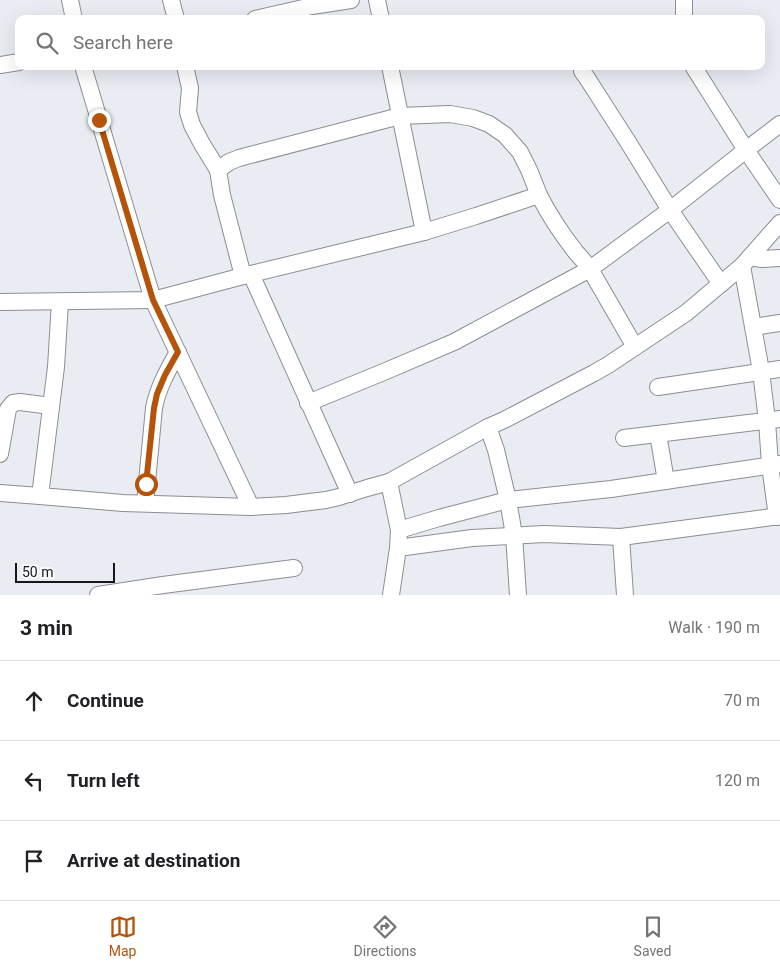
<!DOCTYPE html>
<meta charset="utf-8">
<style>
body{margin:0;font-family:Roboto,sans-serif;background:#f6f6f6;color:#202124}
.scale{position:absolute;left:15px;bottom:12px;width:100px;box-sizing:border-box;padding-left:5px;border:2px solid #161719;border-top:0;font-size:14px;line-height:18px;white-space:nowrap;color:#161719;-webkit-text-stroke:4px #f8fafe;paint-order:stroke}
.stop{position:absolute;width:15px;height:15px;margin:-11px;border:4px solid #b45309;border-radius:50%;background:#fff}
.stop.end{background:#b45309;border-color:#fff;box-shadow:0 1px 5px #0008}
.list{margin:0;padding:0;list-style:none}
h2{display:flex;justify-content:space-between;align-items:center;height:65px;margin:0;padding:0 20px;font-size:21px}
h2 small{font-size:16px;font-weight:400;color:#757577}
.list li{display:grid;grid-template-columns:32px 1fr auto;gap:15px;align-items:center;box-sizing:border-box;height:80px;padding:0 20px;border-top:1px solid #e0e0e0}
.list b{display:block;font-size:19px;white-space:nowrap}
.list em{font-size:16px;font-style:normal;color:#757577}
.icon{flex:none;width:28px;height:28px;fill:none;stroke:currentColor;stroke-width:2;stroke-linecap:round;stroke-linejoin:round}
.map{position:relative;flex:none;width:780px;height:595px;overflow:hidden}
.search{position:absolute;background:#fff;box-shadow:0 5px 20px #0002;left:15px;right:15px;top:15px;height:55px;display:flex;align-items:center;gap:12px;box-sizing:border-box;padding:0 18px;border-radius:10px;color:#757577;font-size:19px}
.sheet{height:305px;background:#fff}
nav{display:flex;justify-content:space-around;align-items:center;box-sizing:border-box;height:70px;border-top:1px solid #e0e0e0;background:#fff;font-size:14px;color:#757577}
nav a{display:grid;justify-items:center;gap:2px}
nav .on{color:#b45309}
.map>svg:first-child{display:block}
</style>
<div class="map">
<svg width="780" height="595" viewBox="0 0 780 595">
<rect width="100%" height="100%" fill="#e9edf3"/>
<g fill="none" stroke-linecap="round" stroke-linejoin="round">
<g stroke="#8a8d93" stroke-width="18">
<g id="minor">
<path d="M70,0L74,19"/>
<path d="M171,0L176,19"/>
<path d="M377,0L381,19"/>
<path d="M255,19L312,6L351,0"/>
<path d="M684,19V0"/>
<path d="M0,65L19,62"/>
<path d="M83,66L153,300L251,507"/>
<path d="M185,66L190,88L188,112L192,125L202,144L218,170"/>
<path d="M390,66L424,232"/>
<path d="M582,66V71L587,78L628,142L670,210L721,284"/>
<path d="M693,66L746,150L780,124"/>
<path d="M750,257L762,259L780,258"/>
<path d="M742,266L761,371L767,421L770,465L777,517"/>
<path d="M251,274L350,494"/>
<path d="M243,276L222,195L218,170L229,162L239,158L400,116L450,114L473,118L489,124L505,135L520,152L529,170L539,195"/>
<path d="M0,302L153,300L243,276L424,232L476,216L539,195C549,215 561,233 575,251C580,257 585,262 590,269L670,210L746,150L780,200"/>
<path d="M60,302L56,367L40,496L123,503L251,507L286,505L326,500L339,497L367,488L389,482L399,530L398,548L391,595"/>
<path d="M753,327L780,323"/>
<path d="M658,387L780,369"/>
<path d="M308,403L386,371L454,342L590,269L635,347"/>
<path d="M658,434L666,481"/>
<path d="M624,438L780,419"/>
<path d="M0,454L8,409L13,403L20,402L51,406"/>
<path d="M389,482L488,427"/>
<path d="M0,493L40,496"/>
<path d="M145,503L154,408C158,387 168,370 178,352"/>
<path d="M399,530L439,518L508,500L496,450L488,427L504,420L594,373L608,365L686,313L742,266L780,223"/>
<path d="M621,537L625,595"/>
<path d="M398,548L472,538L544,534L621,537L780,516"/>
<path d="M98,595L163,585L294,568"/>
<path d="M518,595L514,535L508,500L611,489L780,464"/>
</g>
</g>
<use href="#minor" stroke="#fff" stroke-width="16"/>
</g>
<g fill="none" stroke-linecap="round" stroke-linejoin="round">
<path stroke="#b45309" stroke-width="6" d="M99,120L153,300L178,352L165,375L157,394L154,408L146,484"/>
</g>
</svg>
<div class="scale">50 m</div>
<div class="stop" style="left:146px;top:484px"></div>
<div class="stop end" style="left:99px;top:120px"></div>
<div class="search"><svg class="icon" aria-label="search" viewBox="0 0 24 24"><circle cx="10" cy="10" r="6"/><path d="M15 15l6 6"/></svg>Search here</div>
</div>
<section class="sheet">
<h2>3 min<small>Walk · 190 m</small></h2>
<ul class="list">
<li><svg class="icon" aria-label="ahead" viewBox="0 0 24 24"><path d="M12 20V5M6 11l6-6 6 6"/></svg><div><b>Continue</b></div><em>70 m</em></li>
<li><svg class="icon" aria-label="left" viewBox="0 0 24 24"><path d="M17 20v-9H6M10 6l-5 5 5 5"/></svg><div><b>Turn left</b></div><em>120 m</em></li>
<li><svg class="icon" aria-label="arrive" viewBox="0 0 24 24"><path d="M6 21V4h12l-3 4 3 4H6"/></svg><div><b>Arrive at destination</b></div></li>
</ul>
</section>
<nav>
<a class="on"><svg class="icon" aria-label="map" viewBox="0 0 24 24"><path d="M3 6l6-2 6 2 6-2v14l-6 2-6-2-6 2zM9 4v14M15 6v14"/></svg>Map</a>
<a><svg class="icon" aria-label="directions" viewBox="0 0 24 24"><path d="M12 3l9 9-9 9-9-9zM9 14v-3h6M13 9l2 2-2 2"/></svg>Directions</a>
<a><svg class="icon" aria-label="saved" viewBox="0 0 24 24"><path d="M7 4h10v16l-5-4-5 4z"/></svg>Saved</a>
</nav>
